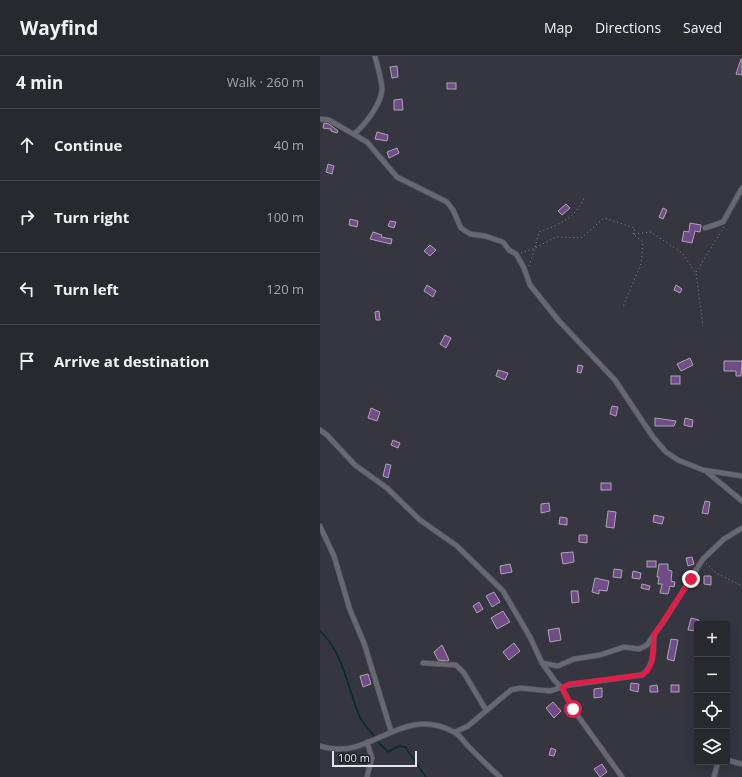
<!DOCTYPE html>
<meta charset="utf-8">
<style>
body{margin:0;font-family:"Open Sans",sans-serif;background:#303037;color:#f1f3f6}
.controls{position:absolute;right:12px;bottom:12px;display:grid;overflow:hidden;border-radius:4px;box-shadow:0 2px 10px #0003}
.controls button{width:36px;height:36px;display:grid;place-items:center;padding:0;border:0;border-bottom:1px solid #44444b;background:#28282f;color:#f1f3f6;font:20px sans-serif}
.scale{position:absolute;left:12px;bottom:10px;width:85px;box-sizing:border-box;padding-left:4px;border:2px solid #e4e5eb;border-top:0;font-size:11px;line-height:14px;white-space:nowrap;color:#e4e5eb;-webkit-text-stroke:3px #1d1e22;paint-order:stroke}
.stop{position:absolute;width:12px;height:12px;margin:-9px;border:3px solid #e11d48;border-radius:50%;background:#fff}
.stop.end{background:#e11d48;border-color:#fff;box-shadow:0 1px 4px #0008}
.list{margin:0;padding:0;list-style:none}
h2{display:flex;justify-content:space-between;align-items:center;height:52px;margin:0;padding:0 16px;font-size:17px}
h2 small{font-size:13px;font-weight:400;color:#a5a6aa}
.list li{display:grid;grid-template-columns:26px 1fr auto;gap:12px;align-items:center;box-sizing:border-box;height:72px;padding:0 16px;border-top:1px solid #44444b}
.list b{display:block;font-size:15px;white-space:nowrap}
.list em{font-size:13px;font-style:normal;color:#a5a6aa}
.icon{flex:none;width:22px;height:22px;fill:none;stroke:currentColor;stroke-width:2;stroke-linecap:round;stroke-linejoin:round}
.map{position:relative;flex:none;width:422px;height:721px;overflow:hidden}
header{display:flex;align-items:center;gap:24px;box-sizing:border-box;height:56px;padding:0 20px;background:#28282f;border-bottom:1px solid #44444b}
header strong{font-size:19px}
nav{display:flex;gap:22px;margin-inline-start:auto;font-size:14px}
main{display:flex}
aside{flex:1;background:#28282f}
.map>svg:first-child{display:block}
</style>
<header>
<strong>Wayfind</strong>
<nav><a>Map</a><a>Directions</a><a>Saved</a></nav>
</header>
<main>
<aside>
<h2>4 min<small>Walk · 260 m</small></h2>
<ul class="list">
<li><svg class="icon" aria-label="ahead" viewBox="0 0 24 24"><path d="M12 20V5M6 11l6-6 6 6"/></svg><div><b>Continue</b></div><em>40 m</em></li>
<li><svg class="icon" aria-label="right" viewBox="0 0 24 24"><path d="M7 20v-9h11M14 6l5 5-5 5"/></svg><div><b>Turn right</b></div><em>100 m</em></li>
<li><svg class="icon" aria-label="left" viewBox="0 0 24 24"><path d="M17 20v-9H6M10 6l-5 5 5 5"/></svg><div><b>Turn left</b></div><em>120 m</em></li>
<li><svg class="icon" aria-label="arrive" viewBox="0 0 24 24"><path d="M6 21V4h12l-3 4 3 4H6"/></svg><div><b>Arrive at destination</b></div></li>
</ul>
</aside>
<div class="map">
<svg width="422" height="721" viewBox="0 0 422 721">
<rect width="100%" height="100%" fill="#35363f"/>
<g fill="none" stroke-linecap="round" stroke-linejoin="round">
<g stroke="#062c2e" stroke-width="1.5">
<path d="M0,575C23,596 27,630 39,659C42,667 50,674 55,682"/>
<path d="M57,685L68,696L79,690L85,691L106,721"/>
</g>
</g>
<g fill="#714c88" stroke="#aca6b0">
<path d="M421,3H422V19L416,18Z"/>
<path d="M77,10L78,21L72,22L70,11Z"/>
<rect x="127" y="27" width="9" height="6"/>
<path d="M82,43L83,54H74V44Z"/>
<path d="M4,67L9,68L18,75L17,77L11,75V73L3,72Z"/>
<path d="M57,76L68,79L67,85L55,83Z"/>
<path d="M77,92L79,97L69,102L67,96Z"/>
<path d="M8,108L14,110L12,118L6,116Z"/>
<path d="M246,148L250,152L242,159L238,155Z"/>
<path d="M343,152L347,154L343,163L339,161Z"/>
<path d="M30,163L38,165L37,171L29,169Z"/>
<path d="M70,165L76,166L74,172L68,170Z"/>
<path d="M370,167L381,169L380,176L375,175L372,187L362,185L364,175L369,176Z"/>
<path d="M53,176L62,179L61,181L72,183L71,188L50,183Z"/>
<path d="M110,189L116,194L110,200L104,195Z"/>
<path d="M107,229L116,235L113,241L104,235Z"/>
<path d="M356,229L362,233L360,237L354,234Z"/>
<path d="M59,255L60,264H56L55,256Z"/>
<path d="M125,279L131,282L126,292L120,288Z"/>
<path d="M370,302L373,309L361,315L357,308Z"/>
<path d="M404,305H422L421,320H416V315H404Z"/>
<path d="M258,309L263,310L261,317L257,316Z"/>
<path d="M178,314L188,317L185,324L176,320Z"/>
<rect x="351" y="320" width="9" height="8"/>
<path d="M292,350L298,351L296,360L290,358Z"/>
<path d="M51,352L60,356L57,365L48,362Z"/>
<path d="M335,362L356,365L354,370H335Z"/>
<path d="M365,362L373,364L372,371L364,369Z"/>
<path d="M73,384L80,387L78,392L71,389Z"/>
<path d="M66,408L71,409L68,422L63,420Z"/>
<rect x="281" y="427" width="10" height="7"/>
<path d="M385,445L390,446L388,458L382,457Z"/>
<path d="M229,447L230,455L221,457V448Z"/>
<path d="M288,455L296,456L294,472L286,471Z"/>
<path d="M334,459L344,461L342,468L333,466Z"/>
<path d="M240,461L247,462V469L239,468Z"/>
<path d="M259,479H267V487L259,486Z"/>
<path d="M253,496L254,506L243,508L241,497Z"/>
<path d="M372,501L374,508L368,510L366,502Z"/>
<rect x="327" y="505" width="9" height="6"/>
<path d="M190,508L192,516L181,518L180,510Z"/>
<path d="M339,508H348V514L352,515L351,525L355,526L354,531L350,530L348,538L340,537L342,528H338L339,521H337Z"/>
<path d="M294,513L302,514L301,522L293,521Z"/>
<path d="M313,515L321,517L320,523L312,522Z"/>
<path d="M384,520H391V529L384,528Z"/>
<path d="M275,522L289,525L287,535L279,534V538L272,536Z"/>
<path d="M322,528L330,530L329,534L321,532Z"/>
<path d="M251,535H258L259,546L252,547Z"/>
<path d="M174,536L180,546L172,551L166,540Z"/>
<path d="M159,546L163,553L157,557L153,550Z"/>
<path d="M183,555L190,566L177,573L171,562Z"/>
<path d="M371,562L379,564L376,575L368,574Z"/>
<path d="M239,572L241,584L230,586L228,574Z"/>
<path d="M351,583L358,584L354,605L347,603Z"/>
<path d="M194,587L200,595L189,604L183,596Z"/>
<path d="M122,589L129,604L127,605L118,604L114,596Z"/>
<path d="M48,618L51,628L43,631L40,620Z"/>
<path d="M311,627L319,628L318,636L310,634Z"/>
<path d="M337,629L338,636H330V630Z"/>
<rect x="351" y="629" width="8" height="7"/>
<path d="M282,632V641L274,642V633Z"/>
<path d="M233,646L241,655L234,662L226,652Z"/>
<path d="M231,692L236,694L234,700L229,699Z"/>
<path d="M282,708L287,716L280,721L274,713Z"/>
</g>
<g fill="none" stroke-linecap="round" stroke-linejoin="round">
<g stroke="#54555d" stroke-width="6">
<g id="minor">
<path d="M0,63L9,64L47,86L77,121L127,146L133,154L141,172L150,178L165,180L183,186L189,194L196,198L204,212L210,229L239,265L295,324L333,381L346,396L358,404L383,414L422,420"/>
<path d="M34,78C45,69 61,48 62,34C62,23 57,10 55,0"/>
<path d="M385,172L403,166L422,132"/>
<path d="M0,374L7,379L35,409L67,432L100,464L137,490L183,535L210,581L222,607L235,625L242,632L253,653L302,721"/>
<path d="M387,416L422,445"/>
<path d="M0,470L14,500L30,554L44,587L71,675"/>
<path d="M103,607L136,609L144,617L166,654"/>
<path d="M222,607L238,610L254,603L280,599L304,591L319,593L327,589L346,562L383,503L404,483L422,472"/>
<path d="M135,676L148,670L191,634L200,632L230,635L249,629L322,619C335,609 333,595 334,579"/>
<path d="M47,686L52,702L47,721"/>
<path d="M0,690C51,707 80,647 134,676C140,679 144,686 149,691C159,701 169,711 180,721"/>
<path d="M407,704L422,708"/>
<path d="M394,721L398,706"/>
</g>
</g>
<g stroke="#86878f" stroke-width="1" stroke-dasharray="1 3" stroke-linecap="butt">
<path d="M314,178L331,176L362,197L376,217L383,270"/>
<path d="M201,197L215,192L219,176C238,169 256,162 264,142"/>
<path d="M209,210L215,192L236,181L261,182L284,162L315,172L313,178L323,186L321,208L303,251"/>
<path d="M376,216L404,171"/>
<path d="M386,507L396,517L422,530"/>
</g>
<use href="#minor" stroke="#676873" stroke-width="4.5"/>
</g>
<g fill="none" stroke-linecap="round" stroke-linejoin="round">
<path stroke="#e11d48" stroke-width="5" d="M253,653L242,632L249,628L322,619L328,614L332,605L334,579L371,523"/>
</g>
</svg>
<div class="controls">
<button>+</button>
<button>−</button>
<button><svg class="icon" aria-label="locate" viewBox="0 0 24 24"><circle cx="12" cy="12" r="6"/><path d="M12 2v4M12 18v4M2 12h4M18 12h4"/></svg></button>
<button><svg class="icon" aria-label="layers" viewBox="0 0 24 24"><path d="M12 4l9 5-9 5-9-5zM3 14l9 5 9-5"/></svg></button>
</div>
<div class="scale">100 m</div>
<div class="stop" style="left:253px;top:653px"></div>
<div class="stop end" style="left:371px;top:523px"></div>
</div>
</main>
